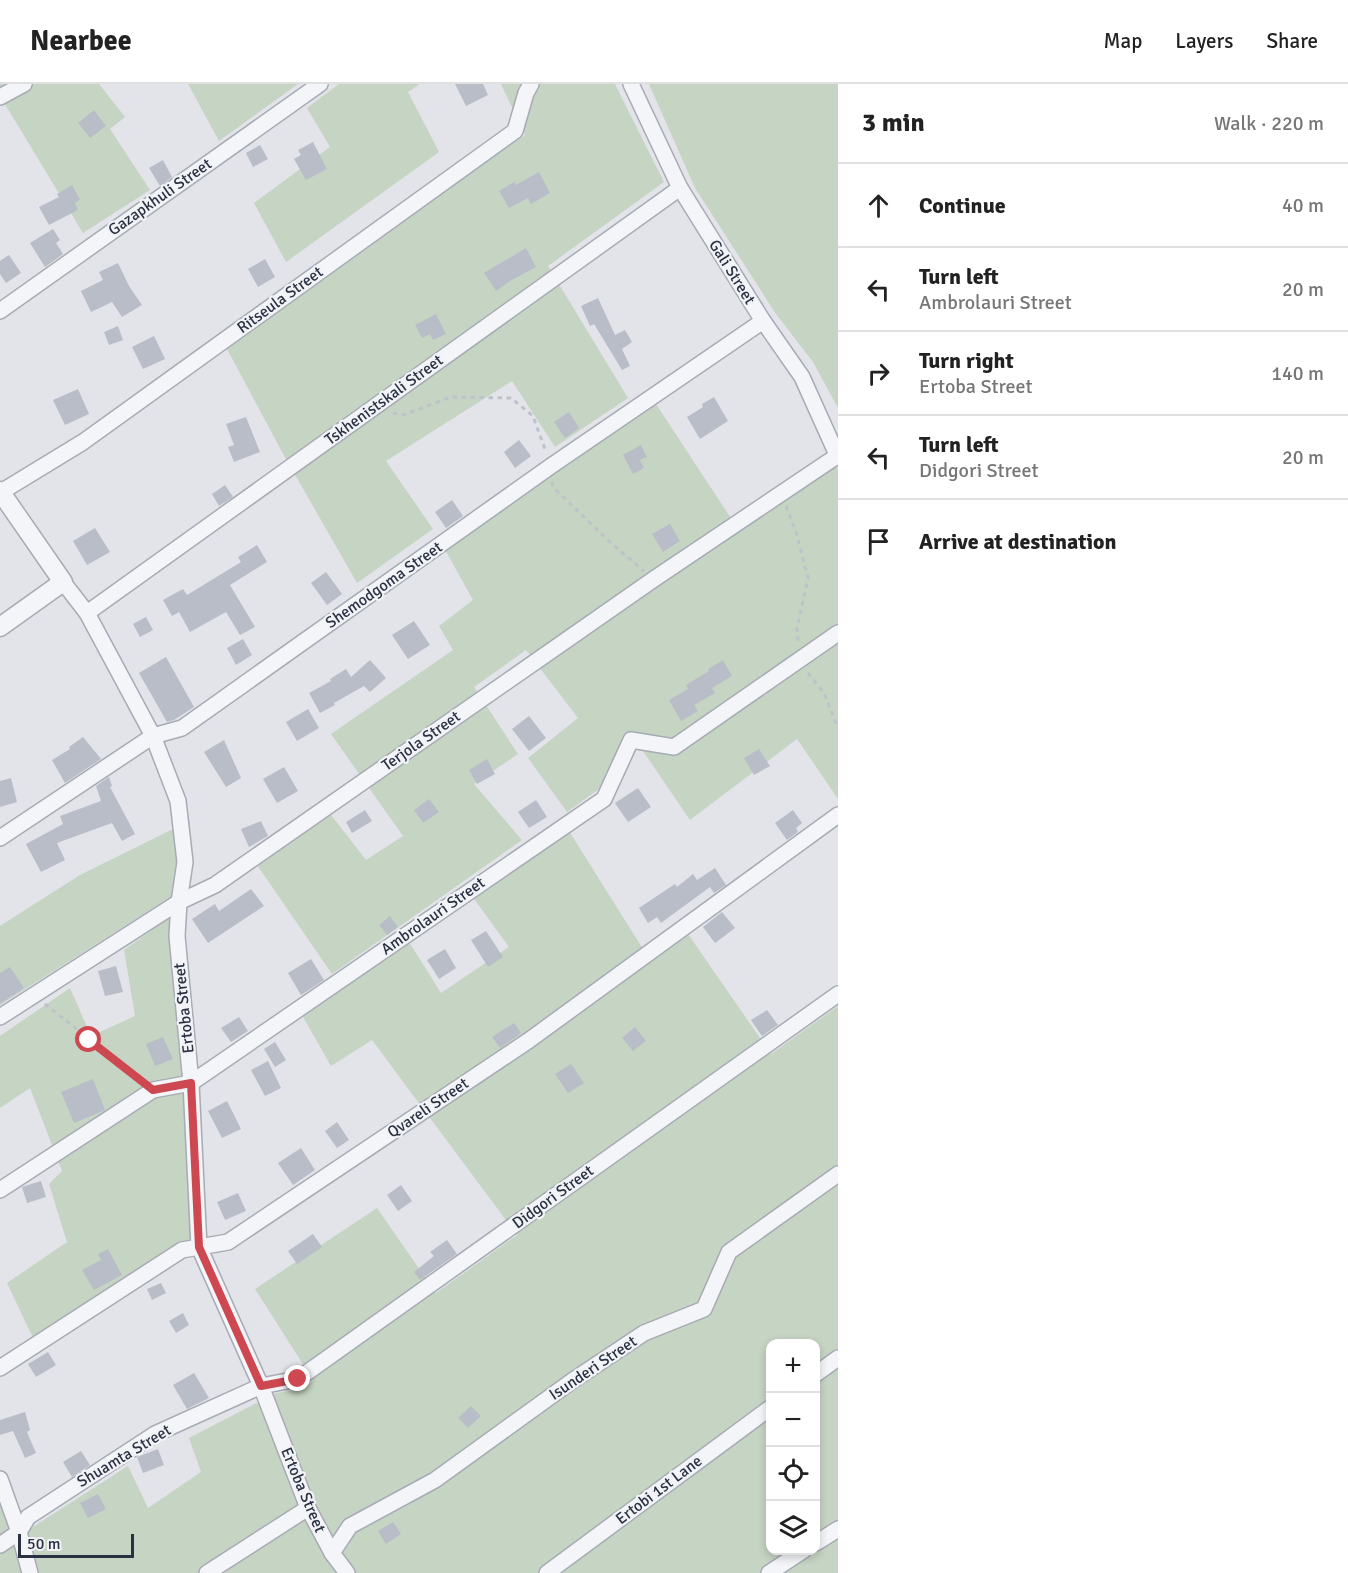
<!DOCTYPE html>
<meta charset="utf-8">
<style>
body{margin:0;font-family:Signika,sans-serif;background:#f2f2f2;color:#222}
.controls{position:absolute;right:18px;bottom:18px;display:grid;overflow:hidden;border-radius:12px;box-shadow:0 3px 9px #0003}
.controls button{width:54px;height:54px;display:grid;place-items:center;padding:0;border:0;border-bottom:2px solid #e0e0e0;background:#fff;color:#222;font:30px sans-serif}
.scale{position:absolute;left:18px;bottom:15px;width:116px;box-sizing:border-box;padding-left:6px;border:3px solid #2a3142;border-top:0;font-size:16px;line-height:21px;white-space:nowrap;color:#2a3142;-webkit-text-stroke:4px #f1f3f7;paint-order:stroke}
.stop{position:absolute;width:18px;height:18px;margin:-14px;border:4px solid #ce4851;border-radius:50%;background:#fff}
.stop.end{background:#ce4851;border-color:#fff;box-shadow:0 2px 6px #0008}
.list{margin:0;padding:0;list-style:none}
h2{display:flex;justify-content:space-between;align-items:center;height:78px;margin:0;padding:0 24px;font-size:26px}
h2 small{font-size:20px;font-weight:400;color:#767676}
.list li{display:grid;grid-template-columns:39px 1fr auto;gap:18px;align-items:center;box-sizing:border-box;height:84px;padding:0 24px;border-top:2px solid #e0e0e0}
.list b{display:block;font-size:22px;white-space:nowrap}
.list p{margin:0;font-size:20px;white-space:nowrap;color:#767676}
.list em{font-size:20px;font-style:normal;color:#767676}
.icon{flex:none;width:33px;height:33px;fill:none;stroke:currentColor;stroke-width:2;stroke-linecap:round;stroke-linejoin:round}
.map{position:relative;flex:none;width:838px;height:1489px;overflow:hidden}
header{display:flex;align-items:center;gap:36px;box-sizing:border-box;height:84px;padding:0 30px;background:#fff;border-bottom:2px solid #e0e0e0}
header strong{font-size:28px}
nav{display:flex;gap:33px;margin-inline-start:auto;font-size:21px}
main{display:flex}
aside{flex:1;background:#fff}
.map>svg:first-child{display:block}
</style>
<header>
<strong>Nearbee</strong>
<nav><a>Map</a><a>Layers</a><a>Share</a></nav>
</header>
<main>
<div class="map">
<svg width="838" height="1489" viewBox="0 0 838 1489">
<rect width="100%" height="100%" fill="#e2e4ea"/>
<g fill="#c6d4c3" fill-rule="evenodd">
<path d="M0,0H99L125,33L110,45L150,106L83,149L0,12Z"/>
<path d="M188,0H298L219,57Z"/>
<path d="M339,0H420L408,8L439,68L286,178L254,119L330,63L307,24Z"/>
<path d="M501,0H615L664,98L548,182L628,314L555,363L512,297L386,377L433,445L357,499L282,368L227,265L525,51Z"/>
<path d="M649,0H838V324L813,278L776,230L695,104Z"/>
<path d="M656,320L740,448L836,382L838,386V715L797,655L690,736L630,648L599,705L567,728L528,674L578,634L526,566L474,603L518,670L474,700L522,756L332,890L255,778L328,727L366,776L403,752L331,650L453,566L439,542L473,516L444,464L559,383Z"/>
<path d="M173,745L180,807L0,921V842L80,791Z"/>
<path d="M569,747L648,873L686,847L771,970L838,922V1489H0V1419L8,1442L28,1446L128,1382L148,1424L201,1388L189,1354L276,1309L302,1305L313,1296L255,1205L377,1124L436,1209L517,1151L372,956L331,982L303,933L409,858L441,909L509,863L472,812ZM770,1260H816V1466H770Z"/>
<path d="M178,827L198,1152L33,1254L7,1199L67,1158L49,1100L62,1087L30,1004L0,1024V952L70,904L91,952L135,932L124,866Z"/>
</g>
<g fill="#b9bdc7">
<path d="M455,0H483L488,11L466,22Z"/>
<path d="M94,26L106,42L90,54L78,39Z"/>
<path d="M313,58L327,85L306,96L294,75L301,71L298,66Z"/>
<path d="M260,61L268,75L253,83L246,69Z"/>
<path d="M163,76L172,93L160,102L149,84Z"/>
<path d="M539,88L550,109L531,120L528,114L509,124L499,107L514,98L516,101Z"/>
<path d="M72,101L80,116L75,119L78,126L49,141L39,123L59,113L57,110Z"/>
<path d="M53,145L60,156L56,159L63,170L45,183L30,159Z"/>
<path d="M526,164L536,183L510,197L496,207L484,189Z"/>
<path d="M9,171L21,189L6,199L0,190V177Z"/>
<path d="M265,175L275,193L258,203L248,185Z"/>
<path d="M118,179L129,202L142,221L122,233L112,218L91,228L81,207L103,196L99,188Z"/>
<path d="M598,214L615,251L625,246L632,258L622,265L630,282L622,286L594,240L590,242L581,222Z"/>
<path d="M436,230L446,250L433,256L430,250L422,254L415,241Z"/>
<path d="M118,242L123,256L109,261L104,248Z"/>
<path d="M154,252L165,275L143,285L132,263Z"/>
<path d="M78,305L89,330L65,341L53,316Z"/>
<path d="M714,313L728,337L700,355L687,333L703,323L702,320Z"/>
<path d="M569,328L579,344L565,354L554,338Z"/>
<path d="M246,333L260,368L234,378L228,363L234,361L226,340Z"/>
<path d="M519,356L531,372L515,384L504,368Z"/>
<path d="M641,361L647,373L640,376L644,384L633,390L623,371Z"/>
<path d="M225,401L233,413L219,422L212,410Z"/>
<path d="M452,416L463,432L446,444L435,428Z"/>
<path d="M670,440L680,457L663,468L652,450Z"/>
<path d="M95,444L110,468L87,481L73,457Z"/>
<path d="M257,461L267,478L230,501L255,543L240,551L226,528L190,548L179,528L172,532L163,516L183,505L187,511L241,478L238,473Z"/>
<path d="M326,488L342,510L327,521L311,499Z"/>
<path d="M146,533L153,546L140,553L133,540Z"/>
<path d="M414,537L430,561L408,575L392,551Z"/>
<path d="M243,555L252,571L236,581L227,564Z"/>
<path d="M166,573L194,623L174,636L167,638L139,589Z"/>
<path d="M370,576L386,594L370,608L364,602L334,619L335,621L320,629L309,609L331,597L330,595L346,585L351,593Z"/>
<path d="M723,576L732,592L712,604L715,609L694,621L698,627L681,637L669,616L688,605L686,601L709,587L708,585Z"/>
<path d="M308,625L319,644L297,657L286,638Z"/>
<path d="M529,632L546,654L529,667L512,645Z"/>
<path d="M83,653L101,675L65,699L52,676L70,665L69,663Z"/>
<path d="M224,656L241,694L226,703L204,668Z"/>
<path d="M759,665L770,682L754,691L744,674Z"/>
<path d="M487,675L495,690L477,700L469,686Z"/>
<path d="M284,683L298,707L277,719L263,695Z"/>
<path d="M109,693L112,702L110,703L135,750L122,757L112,739L57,759L65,776L41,788L26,760L63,740L60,732L101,717L96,702Z"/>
<path d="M11,694L17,718L0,723V697Z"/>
<path d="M638,704L651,723L628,738L615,719Z"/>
<path d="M429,715L439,728L423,739L414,726Z"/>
<path d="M536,716L547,733L529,744L518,728Z"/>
<path d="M365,726L372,737L352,749L346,738Z"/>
<path d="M793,726L802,739L796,744L798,748L787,756L775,739Z"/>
<path d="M261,737L268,752L249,763L241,745Z"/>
<path d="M715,784L726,801L714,809L710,803L661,839L657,833L648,839L639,824L675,800L677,803L693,790L697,796Z"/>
<path d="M251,805L264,822L208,859L192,835L215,820L219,827Z"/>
<path d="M722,828L735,844L715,859L703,843Z"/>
<path d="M390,832L398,843L387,851L379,841Z"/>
<path d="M486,847L503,873L488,883L471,856Z"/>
<path d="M445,865L456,884L439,895L427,876Z"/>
<path d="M311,875L324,896L301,911L288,889Z"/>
<path d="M116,882L123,908L105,912L98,887Z"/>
<path d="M10,883L24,904L0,920V889Z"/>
<path d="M767,926L778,941L762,952L751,936Z"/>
<path d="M239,933L248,947L231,958L221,944Z"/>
<path d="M514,939L521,949L500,964L492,953Z"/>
<path d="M635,943L646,957L633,967L622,954Z"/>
<path d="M163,953L173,975L155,982L146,960Z"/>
<path d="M275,958L286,976L275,983L264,965Z"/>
<path d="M268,977L281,1004L265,1012L251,986Z"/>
<path d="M571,980L584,999L568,1009L555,990Z"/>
<path d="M93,995L105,1026L74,1039L61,1008Z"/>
<path d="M227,1017L241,1045L222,1054L208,1027Z"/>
<path d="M337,1038L349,1056L337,1064L325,1047Z"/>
<path d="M301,1064L315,1086L293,1101L278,1079Z"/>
<path d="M41,1097L46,1113L27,1119L22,1103Z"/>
<path d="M401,1101L412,1117L398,1127L387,1111Z"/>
<path d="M238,1109L246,1127L225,1136L217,1118Z"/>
<path d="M313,1150L322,1163L297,1180L288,1167Z"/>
<path d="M447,1156L457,1170L420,1196L414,1188L434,1172L430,1168Z"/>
<path d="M108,1165L122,1191L94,1206L82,1186L101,1176L98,1170Z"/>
<path d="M161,1199L166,1209L152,1216L147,1205Z"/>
<path d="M183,1229L189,1241L176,1249L169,1237Z"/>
<path d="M48,1268L56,1281L36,1293L28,1280Z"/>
<path d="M194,1289L209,1314L187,1325L173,1301Z"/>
<path d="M471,1322L481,1332L468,1344L458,1334Z"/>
<path d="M25,1328L30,1346L27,1348L36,1369L25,1374L13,1347L0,1351V1336Z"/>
<path d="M158,1365L164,1381L143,1389L137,1373Z"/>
<path d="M81,1367L90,1381L72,1393L63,1378Z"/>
<path d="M98,1410L106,1425L88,1434L80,1419Z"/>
<path d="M393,1438L401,1450L386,1460L378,1447Z"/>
</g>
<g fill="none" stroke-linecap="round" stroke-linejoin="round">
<g stroke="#a7abb4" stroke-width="18">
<g id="minor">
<path d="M631,0L680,104L763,237L802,293L838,373"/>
<path d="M0,13L24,0"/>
<path d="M0,227L320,0"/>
<path d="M1,408L83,358L515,47L526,9L531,0"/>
<path d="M63,498L87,529L153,652L178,717L185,778L179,818L177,852L191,999L199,1163L261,1302L308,1424L332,1469L347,1489"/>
<path d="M87,529L680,104"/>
<path d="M0,754L153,652L182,644L551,382L763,237"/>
<path d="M0,933L179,818L215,801L654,495L837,372"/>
<path d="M0,1106L153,1006L191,999L604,715L631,656L674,663L838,549"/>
<path d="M0,1284L182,1166L228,1158L528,957L838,731"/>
<path d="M816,1290L838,1274"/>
<path d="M0,1395L19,1448L30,1489"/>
<path d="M816,1459L838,1445"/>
<path d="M0,1461L19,1448L28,1433L155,1350L261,1302L298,1295L838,910"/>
<path d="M332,1469L350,1442L435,1396L572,1297L644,1249L704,1225L729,1168L838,1090"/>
<path d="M207,1489L308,1424"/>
<path d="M547,1489L770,1324"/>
<path d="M769,1489L804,1466"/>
</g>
</g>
<g stroke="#a7abb4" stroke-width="21">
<path id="tertiary" d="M0,407L63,498L0,543"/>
</g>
<g stroke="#bfc2c9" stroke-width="3" stroke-dasharray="4.5 4.5" stroke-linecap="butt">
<path d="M393,329L403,331L451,313L511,314L533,332L546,368"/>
<path d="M552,398L553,403L611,459L644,487"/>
<path d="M786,422L796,448L808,494L797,544L798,558"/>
<path d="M808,589L824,609L838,644"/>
<path d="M45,920L141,996"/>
</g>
<use href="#minor" stroke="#f4f5f8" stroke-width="15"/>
<use href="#tertiary" stroke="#f4f5f8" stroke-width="18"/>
</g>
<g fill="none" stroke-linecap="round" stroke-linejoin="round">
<path stroke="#ce4851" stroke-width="8" d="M89,956L153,1006L191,999L199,1163L261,1302L298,1295"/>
</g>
<g text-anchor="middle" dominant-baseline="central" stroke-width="4.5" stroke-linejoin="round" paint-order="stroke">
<g font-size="16" fill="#2a3142" stroke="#f1f3f7">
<text transform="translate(160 113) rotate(-35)">Gazapkhuli Street</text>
<text transform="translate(732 188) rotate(58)">Gali Street</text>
<text transform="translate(280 216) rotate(-36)">Ritseula Street</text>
<text transform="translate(384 316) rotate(-36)">Tskhenistskali Street</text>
<text transform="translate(384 501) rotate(-35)">Shemodgoma Street</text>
<text transform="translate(421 657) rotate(-35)">Terjola Street</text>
<text transform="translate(433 832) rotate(-35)">Ambrolauri Street</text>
<text transform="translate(184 924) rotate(-96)">Ertoba Street</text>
<text transform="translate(428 1024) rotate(-34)">Qvareli Street</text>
<text transform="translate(553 1113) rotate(-36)">Didgori Street</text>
<text transform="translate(593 1284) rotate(-34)">Isunderi Street</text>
<text transform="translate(124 1372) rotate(-31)">Shuamta Street</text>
<text transform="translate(303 1406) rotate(67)">Ertoba Street</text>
<text transform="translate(659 1406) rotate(-37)">Ertobi 1st Lane</text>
</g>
</g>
</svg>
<div class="controls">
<button>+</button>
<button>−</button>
<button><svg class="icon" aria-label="locate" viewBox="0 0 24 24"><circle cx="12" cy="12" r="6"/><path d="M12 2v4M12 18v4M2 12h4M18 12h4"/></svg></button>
<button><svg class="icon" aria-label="layers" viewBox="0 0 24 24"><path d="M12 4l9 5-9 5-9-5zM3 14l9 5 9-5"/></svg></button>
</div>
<div class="scale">50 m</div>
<div class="stop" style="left:89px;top:956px"></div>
<div class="stop end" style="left:298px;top:1295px"></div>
</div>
<aside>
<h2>3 min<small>Walk · 220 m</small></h2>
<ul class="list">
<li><svg class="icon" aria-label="ahead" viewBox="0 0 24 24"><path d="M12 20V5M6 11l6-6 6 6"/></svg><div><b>Continue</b></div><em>40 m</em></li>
<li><svg class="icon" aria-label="left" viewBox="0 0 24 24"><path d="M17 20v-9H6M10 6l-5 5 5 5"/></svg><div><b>Turn left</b><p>Ambrolauri Street</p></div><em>20 m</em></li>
<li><svg class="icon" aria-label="right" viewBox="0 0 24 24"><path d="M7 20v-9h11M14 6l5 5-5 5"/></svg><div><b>Turn right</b><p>Ertoba Street</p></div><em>140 m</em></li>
<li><svg class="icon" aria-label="left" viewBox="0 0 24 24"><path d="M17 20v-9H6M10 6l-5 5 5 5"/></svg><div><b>Turn left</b><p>Didgori Street</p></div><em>20 m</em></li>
<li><svg class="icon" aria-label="arrive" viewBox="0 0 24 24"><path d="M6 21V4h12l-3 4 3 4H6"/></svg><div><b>Arrive at destination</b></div></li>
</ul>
</aside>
</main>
